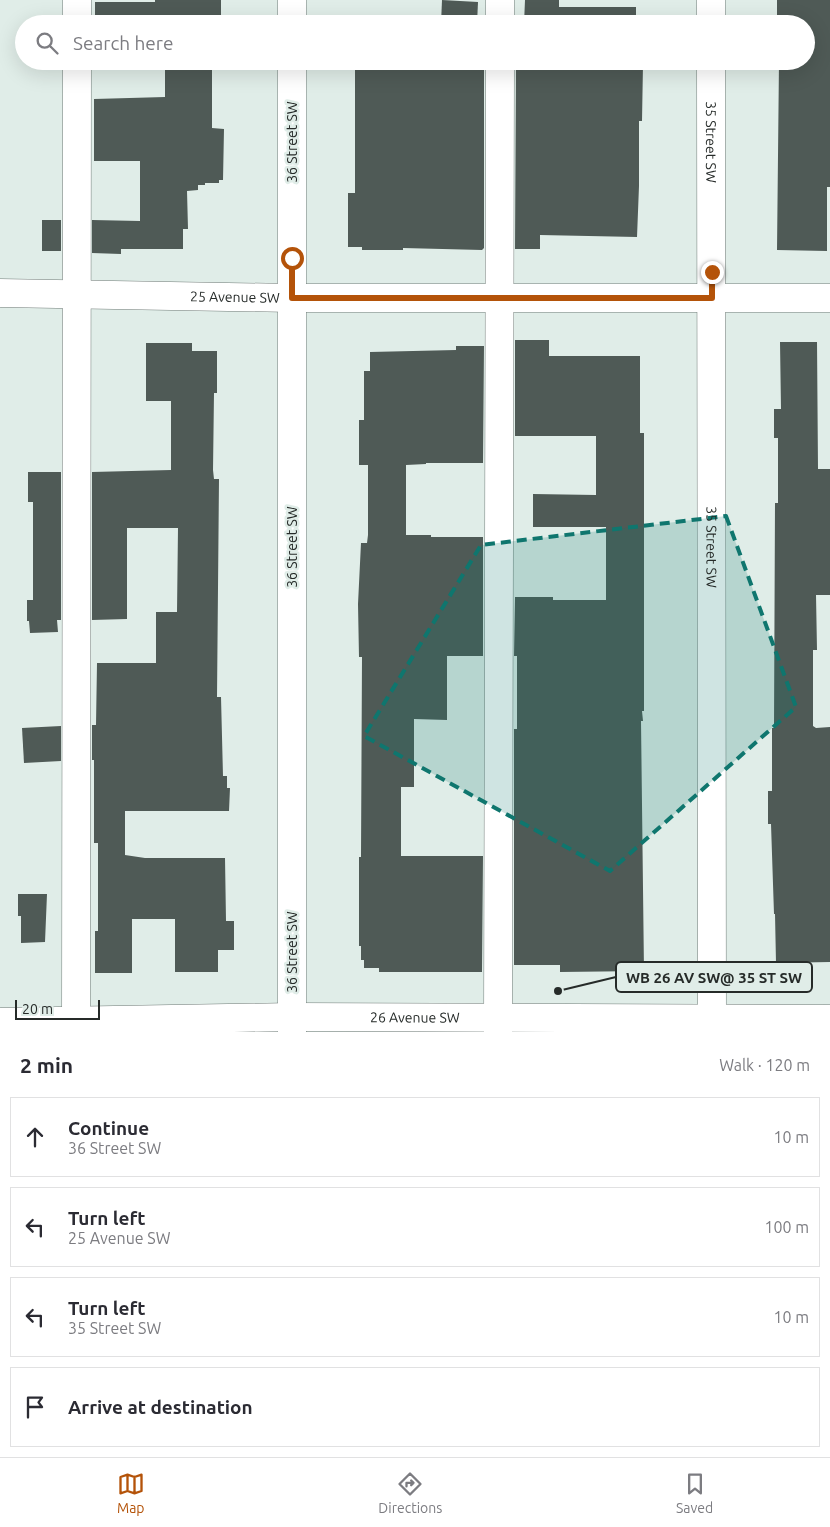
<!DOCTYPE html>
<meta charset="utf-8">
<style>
body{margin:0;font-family:Ubuntu,sans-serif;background:#f2f2f3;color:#2b2b33}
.scale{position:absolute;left:15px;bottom:12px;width:85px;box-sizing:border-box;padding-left:5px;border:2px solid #262b29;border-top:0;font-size:14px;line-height:18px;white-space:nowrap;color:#262b29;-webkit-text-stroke:4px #e0ede8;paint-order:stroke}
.stop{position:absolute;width:15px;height:15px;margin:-11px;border:4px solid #b45309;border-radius:50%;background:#fff}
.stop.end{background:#b45309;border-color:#fff;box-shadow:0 1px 5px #0008}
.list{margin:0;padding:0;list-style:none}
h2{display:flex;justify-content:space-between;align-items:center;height:65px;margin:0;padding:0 20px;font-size:21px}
h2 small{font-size:16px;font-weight:400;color:#7c7c81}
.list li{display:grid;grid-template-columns:32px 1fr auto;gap:15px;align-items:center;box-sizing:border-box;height:80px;margin:0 10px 10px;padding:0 10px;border:1px solid #e1e1e2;border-radius:0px}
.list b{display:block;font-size:19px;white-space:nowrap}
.list p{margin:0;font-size:16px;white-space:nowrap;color:#7c7c81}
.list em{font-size:16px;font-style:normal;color:#7c7c81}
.icon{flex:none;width:28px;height:28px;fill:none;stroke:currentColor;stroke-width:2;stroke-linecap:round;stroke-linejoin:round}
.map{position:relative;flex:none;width:830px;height:1032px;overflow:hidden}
.search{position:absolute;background:#fff;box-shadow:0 5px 20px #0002;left:15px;right:15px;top:15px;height:55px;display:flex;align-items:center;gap:12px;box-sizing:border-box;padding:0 18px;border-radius:28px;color:#7c7c81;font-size:19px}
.sheet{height:425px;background:#fff}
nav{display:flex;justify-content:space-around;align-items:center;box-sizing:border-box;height:70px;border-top:1px solid #e1e1e2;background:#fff;font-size:14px;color:#7c7c81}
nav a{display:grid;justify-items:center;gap:2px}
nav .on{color:#b45309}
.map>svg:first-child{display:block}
</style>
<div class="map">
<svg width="830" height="1032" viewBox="0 0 830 1032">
<rect width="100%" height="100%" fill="#e0ede8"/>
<g fill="#4f5a56">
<path d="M155,0H221V24H95V2H155Z"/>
<path d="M442,0L478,2L477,24H441Z"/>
<path d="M525,0H559V7H636V24H524Z"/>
<path d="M777,0H830V187H827V251L777,250L779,61H806V24H777Z"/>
<path d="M441,61L484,62V248L482,250L403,248V250H362V247H348V193H355V65L441,67Z"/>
<path d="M516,61H636V64H643L642,121H639V186L637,237L540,235V249H515Z"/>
<path d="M165,65L212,66V128L224,129L223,180H219V183H205V185H198V190L187,191L188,229H183V249H121V254L92,253V220L140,221V161H94V99L165,97Z"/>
<rect x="42" y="220" width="19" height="31"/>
<path d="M515,340H549V356H640V433H644V711H642L643,721H641L644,971L560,972V965H514V729H517V656H514L515,597H553V600H606V527H533V494L596,495V436H515Z"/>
<path d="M780,342H817L818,469H830V595H816L817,650H813V726L816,728L830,727V962L776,963L775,914H774L771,824H768V791H772V728H774L775,503H778V438H774V409H781Z"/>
<path d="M146,343H192V351H217V393H214L213,470L214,479H219L217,697H221L223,776H227V788H230L229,811H125V855L145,858H225L226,921H234V950H218V972H175V919H132V973H95V931H98V843H94V760H92V725H96L97,663H156V612H177L178,528H127V619L92,620V472L171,470V401H146Z"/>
<path d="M456,346H484L483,463H426V464L406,465V535H431V537H483V656H447V720L414,719V787H401V856H483L482,972H379V968H364V960H361V946H359V857H361L362,657H359L358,604L361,543H367L368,535V465H359V420H364V371H370V352L456,350Z"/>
<path d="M28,472H61V620H57L58,632L30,633L29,621H27V600H33V502H28Z"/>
<path d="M61,726V761L24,763L22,728Z"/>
<path d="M18,894H47L45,942L21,943V916H18Z"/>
</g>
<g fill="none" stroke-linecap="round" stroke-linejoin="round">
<g stroke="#717c78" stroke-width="29">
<g id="minor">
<path d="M292,0V24"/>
<path d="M500,0V24"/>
<path d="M711,0V24"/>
<path d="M77,24V0"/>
<path d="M292,61V1032"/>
<path id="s1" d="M711,61L712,1032"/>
<path id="s2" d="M0,293L292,298H830"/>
<path id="s3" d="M0,1022L292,1017L830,1019"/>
<path d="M76,1032L77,61"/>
<path d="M498,1032L500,61"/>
</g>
</g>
<use href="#minor" stroke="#fff" stroke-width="28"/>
</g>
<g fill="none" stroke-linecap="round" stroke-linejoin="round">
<path stroke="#b45309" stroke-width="6" d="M292,258V298H712V272"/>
</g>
<path fill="#0f766e" fill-opacity="0.2" stroke="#0f766e" stroke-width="4" stroke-dasharray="10 6" stroke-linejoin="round" d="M726,516L796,707L610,871L364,736L481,545Z"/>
<g text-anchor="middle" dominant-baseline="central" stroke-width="5" stroke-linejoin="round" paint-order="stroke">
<g font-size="14" fill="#262b29" stroke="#e0ede8">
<text transform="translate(292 142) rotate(-90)">36 Street SW</text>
<text stroke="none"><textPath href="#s1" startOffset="81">35 Street SW</textPath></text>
<text stroke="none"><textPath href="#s2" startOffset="235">25 Avenue SW</textPath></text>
<text transform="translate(292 547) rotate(-90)">36 Street SW</text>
<text stroke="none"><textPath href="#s1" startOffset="486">35 Street SW</textPath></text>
<text transform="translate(292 952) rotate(-90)">36 Street SW</text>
<text stroke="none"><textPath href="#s3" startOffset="415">26 Avenue SW</textPath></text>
</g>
</g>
<path fill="none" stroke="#262b29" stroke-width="2" d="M558 991L616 977"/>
<circle fill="#262b29" stroke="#e0ede8" stroke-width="2" cx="558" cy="991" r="5"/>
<rect fill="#e0ede8" stroke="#262b29" stroke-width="2" x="616" y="962" width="196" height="30" rx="5"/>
<g font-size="15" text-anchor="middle" font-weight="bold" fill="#262b29">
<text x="714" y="983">WB 26 AV SW@ 35 ST SW</text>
</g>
</svg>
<div class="scale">20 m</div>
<div class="stop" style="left:292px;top:258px"></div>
<div class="stop end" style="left:712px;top:272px"></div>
<div class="search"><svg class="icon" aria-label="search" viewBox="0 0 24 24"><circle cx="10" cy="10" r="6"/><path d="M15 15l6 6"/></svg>Search here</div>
</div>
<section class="sheet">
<h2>2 min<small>Walk · 120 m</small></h2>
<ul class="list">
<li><svg class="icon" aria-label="ahead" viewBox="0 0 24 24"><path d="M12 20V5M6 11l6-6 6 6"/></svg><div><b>Continue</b><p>36 Street SW</p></div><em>10 m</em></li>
<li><svg class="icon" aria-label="left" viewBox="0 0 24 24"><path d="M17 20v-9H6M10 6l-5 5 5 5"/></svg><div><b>Turn left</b><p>25 Avenue SW</p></div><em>100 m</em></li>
<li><svg class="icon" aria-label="left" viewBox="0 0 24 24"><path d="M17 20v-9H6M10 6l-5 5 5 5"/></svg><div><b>Turn left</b><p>35 Street SW</p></div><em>10 m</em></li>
<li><svg class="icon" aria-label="arrive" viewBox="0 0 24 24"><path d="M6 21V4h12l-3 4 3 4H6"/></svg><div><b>Arrive at destination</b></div></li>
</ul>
</section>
<nav>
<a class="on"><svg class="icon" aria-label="map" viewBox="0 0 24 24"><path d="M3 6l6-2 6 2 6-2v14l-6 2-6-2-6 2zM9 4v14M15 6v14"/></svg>Map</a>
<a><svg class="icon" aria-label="directions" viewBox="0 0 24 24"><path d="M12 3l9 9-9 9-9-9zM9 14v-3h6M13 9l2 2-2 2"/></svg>Directions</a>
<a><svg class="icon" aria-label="saved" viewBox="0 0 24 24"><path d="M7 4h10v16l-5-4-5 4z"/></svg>Saved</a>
</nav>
